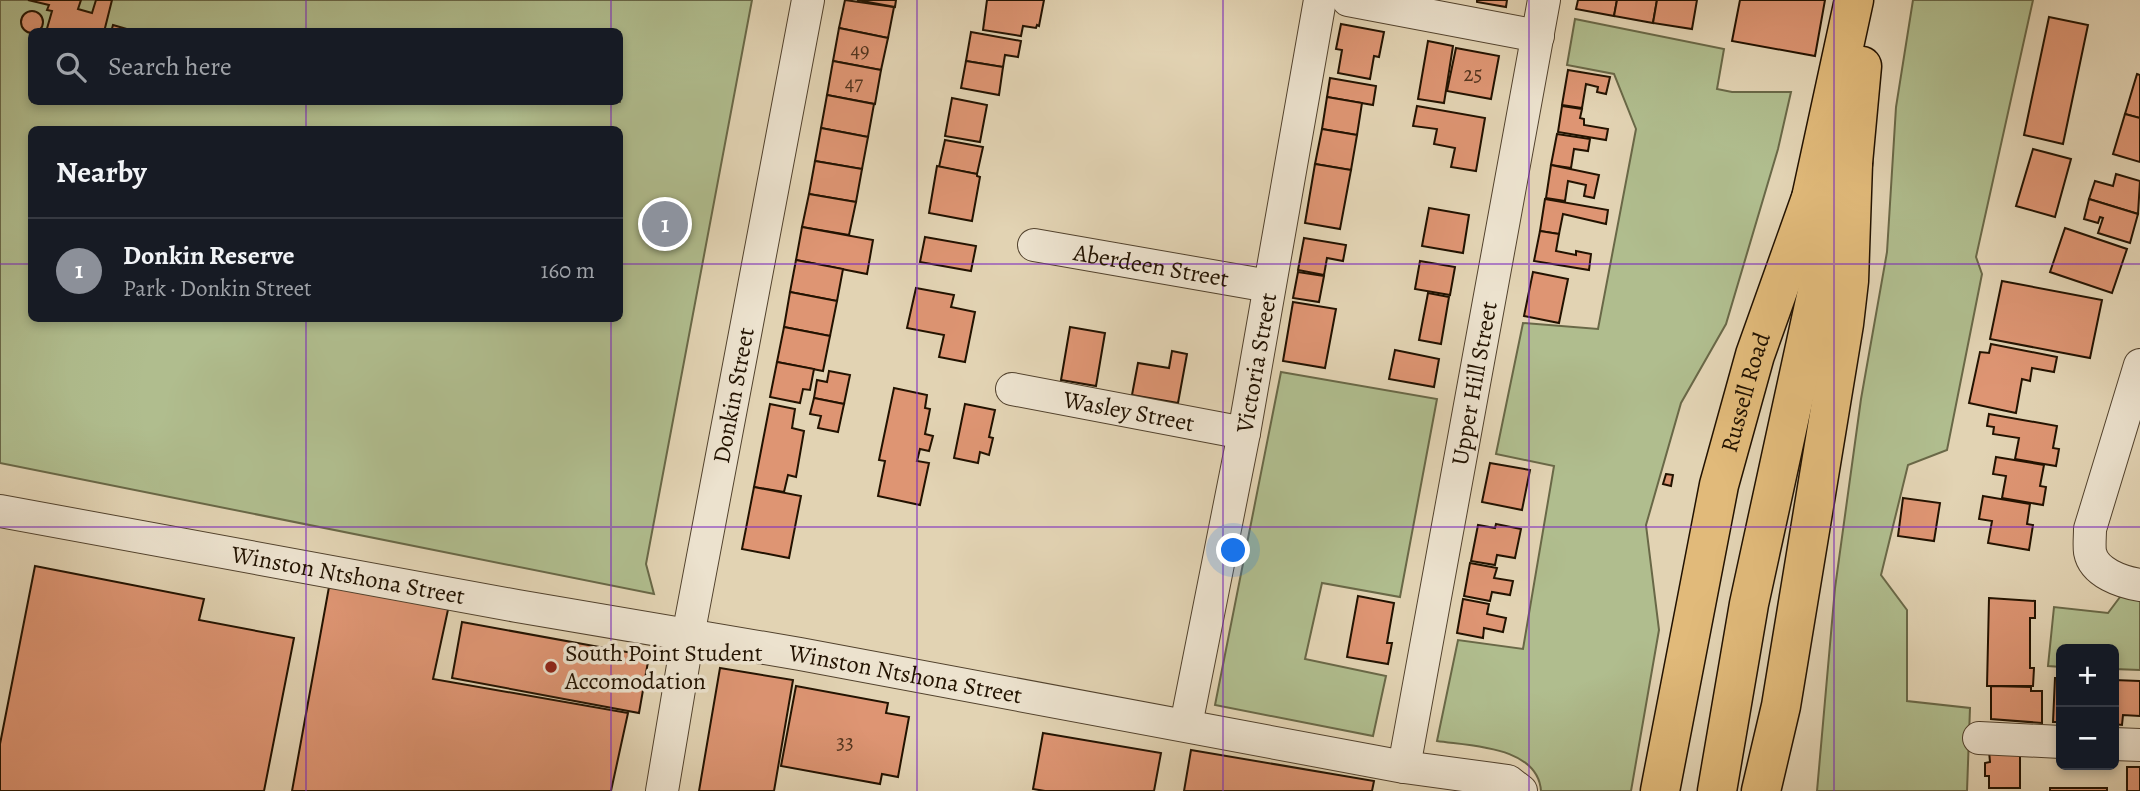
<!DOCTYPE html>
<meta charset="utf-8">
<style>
body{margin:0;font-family:Alegreya,serif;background:#20242c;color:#f1f3f6}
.controls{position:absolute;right:21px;bottom:21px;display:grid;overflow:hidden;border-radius:10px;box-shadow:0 4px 10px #0003}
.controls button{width:63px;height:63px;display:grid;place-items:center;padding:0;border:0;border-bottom:2px solid #363941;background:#171b24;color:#f1f3f6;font:35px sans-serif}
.you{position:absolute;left:1234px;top:551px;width:24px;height:24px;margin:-18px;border:5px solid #fff;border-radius:50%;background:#1a73e8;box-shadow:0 0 0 10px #1a73e833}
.badge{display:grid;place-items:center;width:46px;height:46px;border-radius:50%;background:#8c9099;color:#fff;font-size:23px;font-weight:700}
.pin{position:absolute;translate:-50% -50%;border:4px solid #fff;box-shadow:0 2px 7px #0006}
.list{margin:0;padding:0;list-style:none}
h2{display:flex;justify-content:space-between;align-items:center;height:91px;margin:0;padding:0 28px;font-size:30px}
h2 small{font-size:23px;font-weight:400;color:#9ea1a6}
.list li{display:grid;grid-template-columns:46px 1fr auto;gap:21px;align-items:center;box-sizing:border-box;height:105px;padding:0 28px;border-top:2px solid #363941}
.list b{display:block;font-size:26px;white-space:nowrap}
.list p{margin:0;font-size:23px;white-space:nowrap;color:#9ea1a6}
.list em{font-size:23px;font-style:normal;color:#9ea1a6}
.icon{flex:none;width:38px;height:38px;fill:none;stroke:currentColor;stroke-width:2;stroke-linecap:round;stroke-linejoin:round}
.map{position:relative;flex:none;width:2140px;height:791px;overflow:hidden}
.search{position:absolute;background:#171b24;box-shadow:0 4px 10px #0003;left:28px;top:28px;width:595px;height:77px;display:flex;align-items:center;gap:18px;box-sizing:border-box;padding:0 24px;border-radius:10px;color:#9ea1a6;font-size:26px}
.panel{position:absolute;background:#171b24;box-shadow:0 4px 10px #0003;left:28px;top:126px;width:595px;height:196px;border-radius:10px}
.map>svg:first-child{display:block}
</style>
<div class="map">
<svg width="2140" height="791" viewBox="0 0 2140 791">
<rect width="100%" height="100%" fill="#e2d3b3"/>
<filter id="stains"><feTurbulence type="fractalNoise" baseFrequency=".00286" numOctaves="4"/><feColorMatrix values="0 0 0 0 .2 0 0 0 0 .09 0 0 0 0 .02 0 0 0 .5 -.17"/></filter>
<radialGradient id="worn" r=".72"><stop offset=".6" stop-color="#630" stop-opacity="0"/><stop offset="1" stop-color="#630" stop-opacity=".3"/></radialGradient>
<g fill="#b0bd8e" stroke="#696847" stroke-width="2" fill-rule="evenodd">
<path d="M0,0H752L646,564L654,594L0,463ZM32,32H620V102H32ZM32,130H620V318H32Z"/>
<path d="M1913,0H2033L1976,257L1982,274L1947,450L1908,465L1881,575L1907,610V701L1970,708L1967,791H1817L1835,588L1861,399L1887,252L1896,107Z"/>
<path d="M1575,19L1724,49L1717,89L1732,92H1791L1778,149L1726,324L1681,403L1646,525L1659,630L1631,791H1541C1538,746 1470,746 1437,741L1458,640L1523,649L1554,466L1496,454L1523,323L1598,329L1636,129L1614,74L1567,65Z"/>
<path d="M1281,372L1437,399L1400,597L1322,583L1305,659L1386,676L1373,736L1215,705Z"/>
<path d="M2123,593L2140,596V670L2114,669V649H2061V667L2048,666L2054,607L2108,613Z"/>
</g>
<g fill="#de9573" stroke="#221200" stroke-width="2">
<path d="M28,0H81L78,9L92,13L96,0H112L104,32H46L52,11L47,10L49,5Z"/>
<path d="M845,0L894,7L888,38L839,28Z"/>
<path d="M857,0H896L895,7Z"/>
<path d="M987,0H1044L1039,26L1037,25L1036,28L1023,26L1021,36L983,30Z"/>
<path d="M1477,0H1507L1506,7L1477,2Z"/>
<path d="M1578,0H1617L1614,16L1576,9Z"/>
<path d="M1617,0H1657L1653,23L1614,16Z"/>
<path d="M1657,0H1697L1692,29L1653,23Z"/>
<path d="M1740,0H1825L1815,56L1732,41Z"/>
<circle cx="32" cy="22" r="11"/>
<path d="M2049,17L2088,25L2063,144L2024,135Z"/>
<path d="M1341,24L1384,32L1379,57L1374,56L1370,79L1338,73L1342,50L1336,49Z"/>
<path d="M113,25L137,32H111Z"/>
<path d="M839,28L888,38L881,70L833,61Z"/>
<path d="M971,32L1021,41L1018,57L1005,55L1003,67L966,61Z"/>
<path d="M1428,41L1453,46L1444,103L1418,99Z"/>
<path d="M1456,48L1499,56L1491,99L1447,91Z"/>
<path d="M833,61L881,70L875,104L827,95Z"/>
<path d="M966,61L1003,67L999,95L961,88Z"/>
<path d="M1568,70L1610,77L1606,94L1597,92L1598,87L1586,84L1582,108L1562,105Z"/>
<path d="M2137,74L2140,75V118L2125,114Z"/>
<path d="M1330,78L1376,86L1373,105L1327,97Z"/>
<path d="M827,95L874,104L868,137L821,128Z"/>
<path d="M1327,97L1362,103L1357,135L1322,129Z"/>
<path d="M952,98L987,105L980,142L945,136Z"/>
<path d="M1417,106L1485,118L1476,171L1451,167L1455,148L1434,144L1437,129L1413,126Z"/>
<path d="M1562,106L1582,109L1580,118L1584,119V125L1608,129L1606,140L1558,132Z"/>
<path d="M2125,114L2140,118V162L2113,154Z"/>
<path d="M821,128L868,137L862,169L815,161Z"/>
<path d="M1322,129L1357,135L1351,170L1315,164Z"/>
<path d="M1557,134L1590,139L1588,151L1574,149L1571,168L1551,165Z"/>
<path d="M945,140L983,147L977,174L939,167Z"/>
<path d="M2033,149L2071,159L2055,217L2016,206Z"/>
<path d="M815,161L862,169L856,202L809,194Z"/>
<path d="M1315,164L1351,170L1340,229L1305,223Z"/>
<path d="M1551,165L1599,175L1594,198L1584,196L1586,185L1568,181L1565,201L1546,198Z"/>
<path d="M937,166L977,174V176L980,177L972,221L929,213Z"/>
<path d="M2116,174L2140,181L2138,214L2089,199L2095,181L2113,186Z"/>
<path d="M809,194L856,202L849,235L802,227Z"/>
<path d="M1545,199L1608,210L1606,224L1563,214L1559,234L1540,231Z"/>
<path d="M2089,199L2138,214L2130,243L2098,233L2103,218L2100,217L2098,223L2084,219Z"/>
<path d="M1429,208L1469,215L1463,253L1422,246Z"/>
<path d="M802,227L873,240L867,274L796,260Z"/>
<path d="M2065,228L2127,249L2112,293L2050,272Z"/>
<path d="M1540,231L1559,234L1556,251L1576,255V251L1591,254L1589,270L1534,261Z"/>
<path d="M925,237L976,246L971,271L920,262Z"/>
<path d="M1304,238L1346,245L1343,261L1327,258L1324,275L1298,270Z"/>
<path d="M796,260L843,269L837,301L790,292Z"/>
<path d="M1420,261L1455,267L1450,295L1415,289Z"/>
<path d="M1298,272L1324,276L1319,302L1293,298Z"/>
<path d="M1533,272L1568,279L1559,323L1524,316Z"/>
<path d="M2002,281L2102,300L2090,358L1990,339Z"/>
<path d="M916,288L954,295L951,307L975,312L965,362L939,357L944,335L907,328Z"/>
<path d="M790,292L837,301L830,336L784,327Z"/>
<path d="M1428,293L1449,297L1441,344L1419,340Z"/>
<path d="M1293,302L1336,309L1325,368L1283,361Z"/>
<path d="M784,327L830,336L823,371L777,362Z"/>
<path d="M1070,327L1105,333L1096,386L1061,380Z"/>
<path d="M1991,344L2057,357L2054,372L2032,368L2030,381L2022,379L2016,413L1969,403L1980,352L1989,353Z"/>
<path d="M1395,350L1439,359L1434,387L1389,379Z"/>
<path d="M1172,351L1187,354L1178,403L1132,395L1138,363L1169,368Z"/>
<path d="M777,362L814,369L810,390L803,389L800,403L770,397Z"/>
<path d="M829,371L850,375L844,404L814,398L817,380L827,382Z"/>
<path d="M894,388L927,395L925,408L930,409L925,434L933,436L929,451L920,449L917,461L929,463L920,505L878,496L885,461L879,460Z"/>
<path d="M814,398L844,404L838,432L818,428L821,416L810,414Z"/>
<path d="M770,404L795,409L792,428L804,431L796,477L788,475L784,492L754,487Z"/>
<path d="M965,404L995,410L989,437L993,438L989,455L980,452L978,463L954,458Z"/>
<path d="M1989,414L2057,426L2053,448L2059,449L2056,466L2015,459L2019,438L1993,434L1994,427L1987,426Z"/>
<path d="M1996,457L2044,465L2040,486L2046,487L2043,505L2002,498L2006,476L1993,474Z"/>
<path d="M1490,463L1530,470L1522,510L1482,502Z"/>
<path d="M1666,474L1673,475L1671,486L1663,484Z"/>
<path d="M754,487L801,496L789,558L742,549Z"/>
<path d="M1983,496L2030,504L2027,524L2033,525L2029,550L1988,543L1992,521L1979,519Z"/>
<path d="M1903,498L1940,503L1934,541L1898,536Z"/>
<path d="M1496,524L1521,529L1515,558L1497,555L1495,565L1471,561L1478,525L1495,528Z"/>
<path d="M1470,563L1497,568L1494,578L1513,581L1510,595L1492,592L1490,601L1464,596Z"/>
<path d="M35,566L204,599L199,620L294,638L264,791H0V744Z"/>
<path d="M329,587L449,605L433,679L628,713L611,791H292Z"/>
<path d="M1358,596L1394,603L1387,643H1392L1388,664L1347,657Z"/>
<path d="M1989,598L2035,601V618H2030V668H2034L2033,686H1987Z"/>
<path d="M1463,599L1489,604L1487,614L1506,618L1503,632L1484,628L1483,638L1457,633Z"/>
<path d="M462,622L649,656L639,713L452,678Z"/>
<path d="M720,668L793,680L774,791H699Z"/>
<path d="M2055,678H2061V722H2053Z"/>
<path d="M2114,680L2140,681V716L2123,715L2122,725L2114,724Z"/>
<path d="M796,686L888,703L886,713L909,717L898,777L882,774L880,784L781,766Z"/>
<path d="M1991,686L2031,687V691H2042V723L1991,719Z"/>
<path d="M1043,733L1161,753L1154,791H1045L1033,789Z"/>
<path d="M1191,750L1374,781L1372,791H1184Z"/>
<path d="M1989,751H2020V788H1989V776H1985V763L1990,762Z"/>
<rect x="2127" y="767" width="13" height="24"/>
<rect x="2050" y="788" width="57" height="3"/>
</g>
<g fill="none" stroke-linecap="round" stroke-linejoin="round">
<g stroke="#52422d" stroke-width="34">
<g id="minor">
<path d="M1348,0L1538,36"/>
<path id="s1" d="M1034,245L1269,286"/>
<path d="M2140,365L2090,529C2090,537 2089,545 2090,552C2094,573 2122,582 2140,585"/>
<path id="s2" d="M1012,389L1244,433"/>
<path id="s3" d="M0,511L517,606L800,654L1404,767L1508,781L1521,791"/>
<path id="s4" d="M1186,725L1244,433L1320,0"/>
<path d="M1979,738L2061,742"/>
<path d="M2114,744L2140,745"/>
<path id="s5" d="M1404,767L1544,0"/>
<path id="s6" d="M662,791L688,636L808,0"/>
</g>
</g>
<g stroke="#221200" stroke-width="41">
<g id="primary">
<path id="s7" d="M1660,791L1719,485L1755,355L1811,198L1854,0"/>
<path d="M1761,791L1781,706L1844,324L1849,281L1853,163L1862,66"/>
</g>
</g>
<g stroke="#221200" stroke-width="41">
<g id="motorway">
<path d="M1801,258L1811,198"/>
<path d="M1717,791L1749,604L1830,232L1853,163"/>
</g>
</g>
<use href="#minor" stroke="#ece2ce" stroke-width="32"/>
<use href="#primary" stroke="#e1ba7a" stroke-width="38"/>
<use href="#motorway" stroke="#e1ba7a" stroke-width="38"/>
</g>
<path fill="none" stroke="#7b2cbf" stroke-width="2" stroke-opacity="0.55" d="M306,0V32M611,0V32M917,0V791M1223,0V791M1529,0V791M1834,0V791M306,102V130M611,102V130M0,264H32M620,264H2140M306,318V791M611,318V791M0,527H2140"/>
<circle fill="#8f2418" stroke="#ece2ce" stroke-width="2.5" cx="551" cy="667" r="7"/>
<g text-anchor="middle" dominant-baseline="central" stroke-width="7" stroke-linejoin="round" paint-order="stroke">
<g font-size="21" fill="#51331d">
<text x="860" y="50">49</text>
<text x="1473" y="74">25</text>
<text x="854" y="83">47</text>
<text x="845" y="742">33</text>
</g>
<g font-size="24" fill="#221200" stroke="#ece2ce">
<text stroke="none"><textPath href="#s1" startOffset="119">Aberdeen Street</textPath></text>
<text stroke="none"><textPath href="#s4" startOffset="369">Victoria Street</textPath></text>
<text stroke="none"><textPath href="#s5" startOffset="390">Upper Hill Street</textPath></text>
<text stroke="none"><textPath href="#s7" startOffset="408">Russell Road</textPath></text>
<text stroke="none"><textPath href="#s6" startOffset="402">Donkin Street</textPath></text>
<text stroke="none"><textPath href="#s2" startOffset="119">Wasley Street</textPath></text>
<text stroke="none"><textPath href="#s3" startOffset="354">Winston Ntshona Street</textPath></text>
<text stroke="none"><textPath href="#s3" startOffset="920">Winston Ntshona Street</textPath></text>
</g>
<g font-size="24" fill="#221200" stroke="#ece2ce" text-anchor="start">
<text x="565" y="653">South Point Student<tspan x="565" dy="28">Accomodation</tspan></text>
</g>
</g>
<rect width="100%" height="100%" filter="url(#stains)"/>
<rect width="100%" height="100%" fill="url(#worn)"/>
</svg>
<div class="controls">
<button>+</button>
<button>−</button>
</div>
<div class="you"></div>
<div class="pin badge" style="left:665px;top:224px">1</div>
<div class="search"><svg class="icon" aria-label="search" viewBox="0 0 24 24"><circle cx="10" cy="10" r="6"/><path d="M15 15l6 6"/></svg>Search here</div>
<section class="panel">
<h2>Nearby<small></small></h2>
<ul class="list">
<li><span class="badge">1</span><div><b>Donkin Reserve</b><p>Park · Donkin Street</p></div><em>160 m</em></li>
</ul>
</section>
</div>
